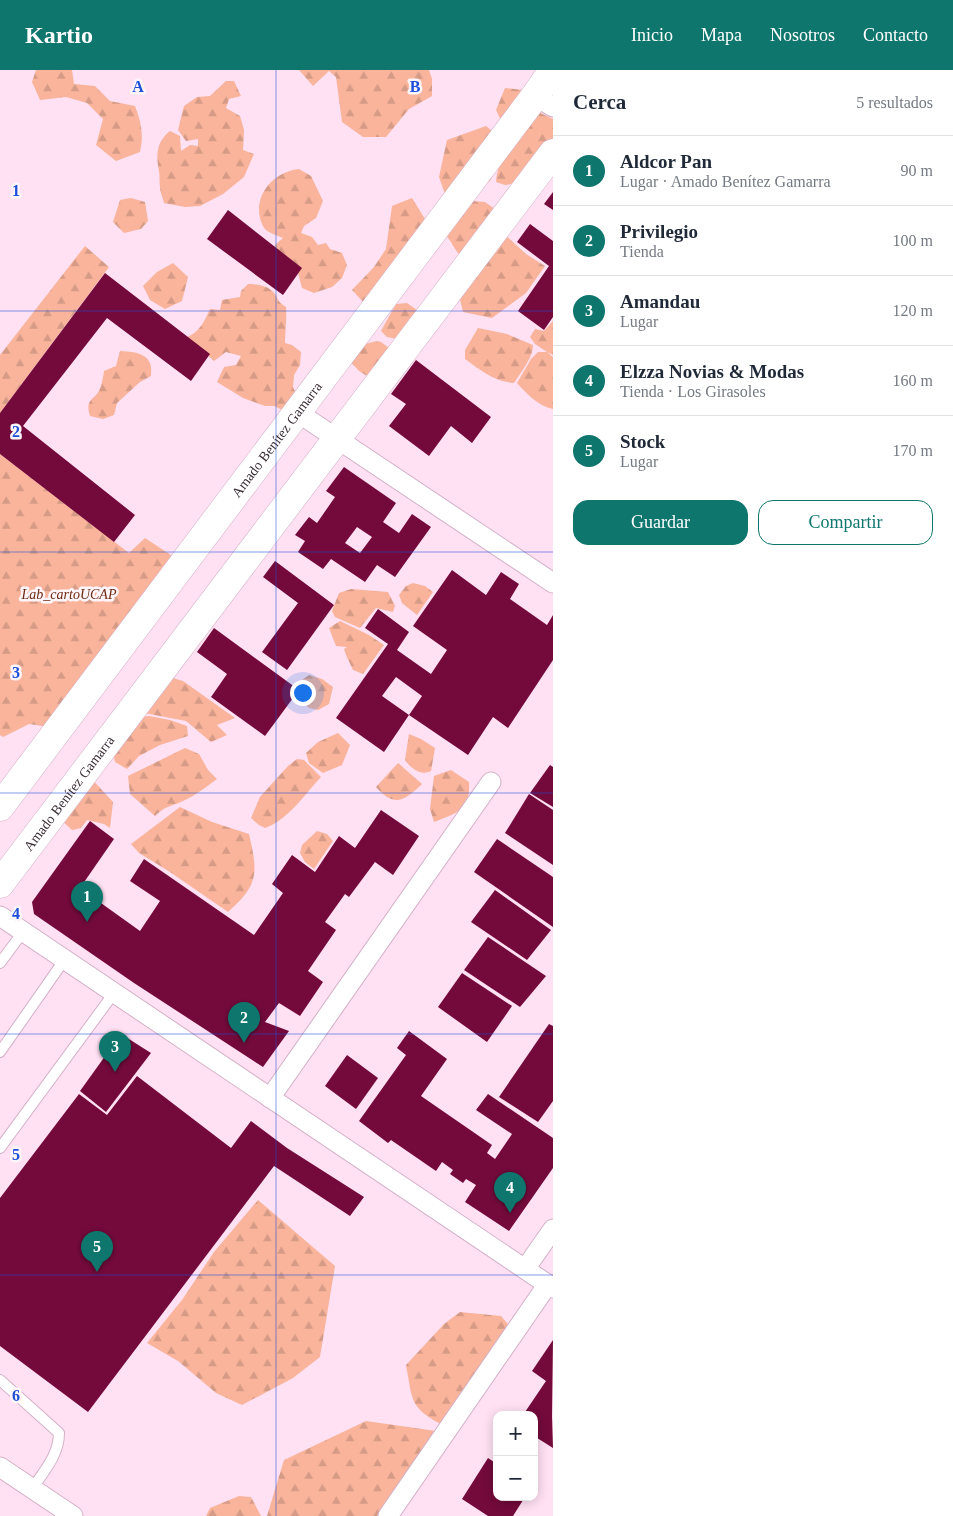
<!DOCTYPE html>
<html lang="es">
<meta charset="utf-8">
<style>
body{margin:0;font-family:Georgia,serif;background:#f2f2f3;color:#1f2937}
.controls{position:absolute;right:15px;bottom:15px;display:grid;overflow:hidden;border-radius:10px;box-shadow:0 2px 12px #0003}
.controls button{width:45px;height:45px;display:grid;place-items:center;padding:0;border:0;border-bottom:1px solid #e0e1e3;background:#fff;color:#1f2937;font:25px sans-serif}
.you{position:absolute;left:302px;top:622px;width:18px;height:18px;margin:-12px;border:4px solid #fff;border-radius:50%;background:#1a73e8;box-shadow:0 0 0 8px #1a73e833}
.badge{display:grid;place-items:center;width:32px;height:32px;border-radius:50%;background:#0f766e;color:#fff;font-size:16px;font-weight:700}
.pin{position:absolute;translate:-50% -41px;filter:drop-shadow(0 1px 2px #0008)}
.pin::after{content:'';position:absolute;top:26px;width:18px;height:15px;background:inherit;clip-path:polygon(0 0,100% 0,50% 100%)}
.list{margin:0;padding:0;list-style:none}
h2{display:flex;justify-content:space-between;align-items:center;height:65px;margin:0;padding:0 20px;font-size:21px}
h2 small{font-size:16px;font-weight:400;color:#747a83}
.list li{display:grid;grid-template-columns:32px 1fr auto;gap:15px;align-items:center;box-sizing:border-box;height:70px;padding:0 20px;border-top:1px solid #e0e1e3}
.list b{display:block;font-size:19px;white-space:nowrap}
.list p{margin:0;font-size:16px;white-space:nowrap;color:#747a83}
.list em{font-size:16px;font-style:normal;color:#747a83}
.actions{display:flex;gap:10px;padding:15px 20px}
.actions a{flex:1;padding:11px 0;border:1px solid #0f766e;border-radius:15px;text-align:center;font-size:18px;color:#0f766e}
.actions .main{background:#0f766e;color:#fff}
.map{position:relative;flex:none;width:553px;height:1446px;overflow:hidden}
header{display:flex;align-items:center;gap:30px;box-sizing:border-box;height:70px;padding:0 25px;background:#0f766e;color:#fff}
header strong{font-size:24px}
nav{display:flex;gap:28px;margin-inline-start:auto;font-size:18px}
main{display:flex}
aside{flex:1;background:#fff}
.map>svg:first-child{display:block}
</style>
<header>
<strong>Kartio</strong>
<nav><a>Inicio</a><a>Mapa</a><a>Nosotros</a><a>Contacto</a></nav>
</header>
<main>
<div class="map">
<svg width="553" height="1446" viewBox="0 0 553 1446">
<defs>
<pattern id="forest-firs" width="22" height="20" patternUnits="userSpaceOnUse" patternTransform="scale(1.25)"><rect width="22" height="20" fill="#f9b49b"/><path d="M5 1l3.5 6h-7zM16 11l3.5 6h-7z" fill="#d69b86"/></pattern>
</defs>
<rect width="100%" height="100%" fill="#ffe1f3"/>
<g fill="url(#forest-firs)">
<path d="M36,0H72L74,14L95,16L110,31L135,36C141,52 144,65 140,82L116,91L96,75L103,49L87,33L66,27L40,30L32,12Z"/>
<path d="M299,0H429L432,9V26L409,39L386,67H363L342,52L336,7L329,1L313,16Z"/>
<path d="M226,11H234L241,26L229,29L226,38L240,46L244,60L243,80L254,84L244,107L223,124L200,136L185,137L164,133C163,128 160,122 160,117C159,112 160,106 159,101C156,85 156,72 170,61L180,66L181,81L190,75L198,76V69L186,71L178,60L184,36L197,27L210,26Z"/>
<path d="M505,18L523,20L507,63L496,40Z"/>
<path d="M534,40L553,49V79L517,113L505,115L496,112C498,84 518,61 534,40Z"/>
<path d="M486,56L508,74L490,111L469,128L450,139L439,107L447,70Z"/>
<path d="M299,99L311,106L323,131L316,148L304,156L301,163L312,167L318,175L326,173L330,179L342,183L347,195L342,208L332,217L314,223L302,218L298,203L277,188L275,175L283,168C278,166 269,163 265,159C261,154 259,146 259,140C259,118 278,101 299,99Z"/>
<path d="M131,128L145,132L148,151L141,159L124,163L113,152L120,130Z"/>
<path d="M412,128L433,162L367,236L352,220L374,197L386,179L392,136Z"/>
<path d="M472,131L485,132L499,142L460,185C453,178 452,171 445,165Z"/>
<path d="M502,162L526,184L545,196L526,223L492,248L463,242L458,221Z"/>
<path d="M85,176L109,197L0,343V285Z"/>
<path d="M173,193L188,207L182,231L165,239L150,230L143,216L157,202Z"/>
<path d="M248,214C256,214 266,215 272,221C279,227 275,230 286,237C287,249 285,261 285,273L292,275L301,282L300,295L294,305L293,317L297,326L287,342L274,336H265L243,328L217,312L224,297L236,295L241,286L226,282L214,291L187,267C199,263 205,250 210,239L220,240L222,230L240,227L241,221Z"/>
<path d="M407,233L421,243L397,269L387,267L381,261L396,234Z"/>
<path d="M553,251V285L547,282L553,287V339C538,336 527,324 517,313L531,289L538,282H547L535,274L530,267L535,259L544,261Z"/>
<path d="M478,258L507,264L533,275C533,288 521,302 514,313C495,312 480,300 465,289V280Z"/>
<path d="M377,271L381,272L389,278L367,306L359,301L349,290L357,276Z"/>
<path d="M120,281C138,282 154,284 151,306L140,312L117,333L114,345L103,349L90,346C85,329 93,331 99,321C102,315 103,307 104,301L116,296Z"/>
<path d="M0,384L129,483L145,468L183,493L49,657L29,654L3,667L0,665Z"/>
<path d="M413,513L425,516L433,522L417,545L402,533L399,525L406,516Z"/>
<path d="M351,519L388,522L395,536L393,542L376,538L360,558L335,547L332,541L339,523Z"/>
<path d="M340,551L369,565L384,575L363,604L353,600L346,585L344,579L347,577L336,576L329,558Z"/>
<path d="M309,605L322,609L333,617L329,634L318,640L309,638L301,630L302,610Z"/>
<path d="M173,608L183,611L235,648L217,655L227,665L211,672L186,651L139,642Z"/>
<path d="M149,646L170,650L187,656L188,666L160,675L139,686L127,699L115,692L112,678L134,648Z"/>
<path d="M338,663L350,675L342,695L323,703L309,693L306,683L318,672Z"/>
<path d="M409,664L421,669L435,678L431,701C420,706 412,699 405,690Z"/>
<path d="M185,678L199,684L208,700L217,709C206,717 196,725 183,731C170,737 167,735 155,746L130,724L128,706Z"/>
<path d="M297,689L304,690L321,707C305,724 288,750 265,758L259,755L251,748L260,727L288,696Z"/>
<path d="M398,693L422,714C404,731 395,738 376,717Z"/>
<path d="M451,700L469,712C471,740 457,743 434,752L430,739L434,706Z"/>
<path d="M89,706L113,732L110,758L104,754L87,750L81,758L72,760L61,750Z"/>
<path d="M180,737L212,752L249,764C258,803 259,815 228,842L170,802L139,783L131,774Z"/>
<path d="M317,761L327,764L333,771L314,799L305,792L300,783L302,775Z"/>
<path d="M258,1130L335,1196L320,1287L293,1308L242,1335L216,1323L178,1291L147,1273L182,1230L214,1182Z"/>
<path d="M460,1242L501,1246L511,1258L444,1356C409,1337 413,1332 406,1295L444,1254Z"/>
<path d="M366,1351L436,1361L377,1446H267L284,1390Z"/>
<path d="M239,1426L251,1427L261,1446H206L210,1438Z"/>
</g>
<g fill="#730a3b" fill-rule="evenodd">
<path d="M553,122V140L544,134Z"/>
<path d="M228,140L302,198L283,225L207,169Z"/>
<path d="M530,154L553,171V247L544,260L518,241L549,196L517,172Z"/>
<path d="M105,203L210,284L191,311L107,248L23,356L135,445L114,472L0,384V343Z"/>
<path d="M416,290L491,347L472,373L451,356L429,386L389,356L406,334L391,324Z"/>
<path d="M344,397L396,433L383,452L399,463L412,444L431,457L395,507L377,495L365,512L331,489L323,499L298,482L305,471L295,465L309,447L317,453L335,427L326,421ZM357,457L372,467L360,483L345,473Z"/>
<path d="M275,491L334,535L287,600L262,582L298,533L263,507Z"/>
<path d="M452,500L486,525L501,502L519,514L510,529L547,555L553,545V590L508,658L493,647L468,685L409,645L422,626L396,607L382,626L409,645L384,682L336,648L388,574L365,558L378,539L409,562L397,580L431,604L447,580L413,556Z"/>
<path d="M214,558L299,620L265,666L211,627L227,604L197,582Z"/>
<path d="M550,695L553,697V737L530,723Z"/>
<path d="M529,724L553,740V795L505,763Z"/>
<path d="M381,740L419,766L393,805L375,792L349,827L345,824L325,852L336,860L308,901L323,912L300,946L279,933L265,952L289,961L263,997L134,913L34,844L32,832L90,751L114,769L80,818L140,861L160,831L130,811L144,789L254,865L283,823L272,814L292,785L315,802L339,766L355,778Z"/>
<path d="M497,769L553,807V857L474,802Z"/>
<path d="M495,820L551,860L527,890L471,852Z"/>
<path d="M488,867L546,906L520,937L464,900Z"/>
<path d="M462,903L512,936L487,972L438,937Z"/>
<path d="M549,954L553,956V1031L538,1052L499,1027Z"/>
<path d="M409,961L447,989L421,1026L492,1075L487,1083L495,1089L512,1064L476,1040L488,1024L553,1068V1098L509,1161L465,1132L476,1115L466,1109L463,1113L450,1104L453,1100L442,1092L436,1101L391,1070L388,1073L359,1051L406,985L397,978Z"/>
<path d="M121,964L151,983L106,1042L80,1021Z"/>
<path d="M347,985L378,1008L356,1039L325,1016Z"/>
<path d="M137,1006L231,1078L251,1051L287,1078L364,1127L350,1146L274,1096L88,1342L0,1276V1128L79,1024L107,1045Z"/>
<path d="M553,1270L552,1346L553,1378L534,1366V1345H523L546,1311L532,1301Z"/>
<path d="M488,1388L497,1394V1427H525L513,1446H488L462,1429Z"/>
</g>
<g fill="none" stroke-linecap="round" stroke-linejoin="round">
<g stroke="#d4b0c7" stroke-width="12">
<g id="lane">
<path d="M0,893L23,862"/>
<path d="M0,982L65,889"/>
<path d="M0,1078L114,923"/>
<path d="M0,1310L59,1363C59,1385 44,1401 32,1419"/>
</g>
</g>
<g stroke="#d4b0c7" stroke-width="21">
<g id="street">
<path d="M535,26L553,37"/>
<path d="M297,342L553,513"/>
<path d="M0,846L553,1218"/>
<path d="M270,1028L491,712"/>
<path d="M525,1199L553,1159"/>
<path d="M0,1397L73,1446"/>
<path d="M388,1446L548,1214"/>
</g>
</g>
<g stroke="#d4b0c7" stroke-width="29">
<g id="secondary">
<path id="s1" d="M0,737L535,26L553,0"/>
<path id="s2" d="M0,814L553,83"/>
</g>
</g>
<use href="#lane" stroke="#fff" stroke-width="10"/>
<use href="#street" stroke="#fff" stroke-width="19"/>
<use href="#secondary" stroke="#fff" stroke-width="28"/>
</g>
<path fill="none" stroke="#1d4ed8" stroke-width="1" stroke-opacity="0.55" d="M276,0V1446M0,241H553M0,482H553M0,723H553M0,964H553M0,1205H553"/>
<g text-anchor="middle" dominant-baseline="central" stroke-width="5" stroke-linejoin="round" paint-order="stroke">
<g font-size="14" fill="#392b34" stroke="#fdf5fa">
<text stroke="none"><textPath href="#s1" startOffset="460">Amado Benítez Gamarra</textPath></text>
<text stroke="none"><textPath href="#s2" startOffset="114">Amado Benítez Gamarra</textPath></text>
</g>
<g font-size="14" font-style="italic" fill="#6c2a0f" stroke="#fdf5fa">
<text x="69" y="524">Lab_cartoUCAP</text>
</g>
</g>
<g font-size="16" text-anchor="middle" font-weight="bold" fill="#1d4ed8" stroke="#fdf5fa" stroke-width="5" stroke-linejoin="round" paint-order="stroke">
<text x="138" y="22">A</text>
<text x="415" y="22">B</text>
<text x="16" y="126">1</text>
<text x="16" y="367">2</text>
<text x="16" y="608">3</text>
<text x="16" y="849">4</text>
<text x="16" y="1090">5</text>
<text x="16" y="1331">6</text>
</g>
</svg>
<div class="controls">
<button>+</button>
<button>−</button>
</div>
<div class="you"></div>
<div class="pin badge" style="left:87px;top:852px">1</div>
<div class="pin badge" style="left:244px;top:973px">2</div>
<div class="pin badge" style="left:115px;top:1002px">3</div>
<div class="pin badge" style="left:510px;top:1143px">4</div>
<div class="pin badge" style="left:97px;top:1202px">5</div>
</div>
<aside>
<h2>Cerca<small>5 resultados</small></h2>
<ul class="list">
<li><span class="badge">1</span><div><b>Aldcor Pan</b><p>Lugar · Amado Benítez Gamarra</p></div><em>90 m</em></li>
<li><span class="badge">2</span><div><b>Privilegio</b><p>Tienda</p></div><em>100 m</em></li>
<li><span class="badge">3</span><div><b>Amandau</b><p>Lugar</p></div><em>120 m</em></li>
<li><span class="badge">4</span><div><b>Elzza Novias &amp; Modas</b><p>Tienda · Los Girasoles</p></div><em>160 m</em></li>
<li><span class="badge">5</span><div><b>Stock</b><p>Lugar</p></div><em>170 m</em></li>
</ul>
<div class="actions"><a class="main">Guardar</a><a>Compartir</a></div>
</aside>
</main>
